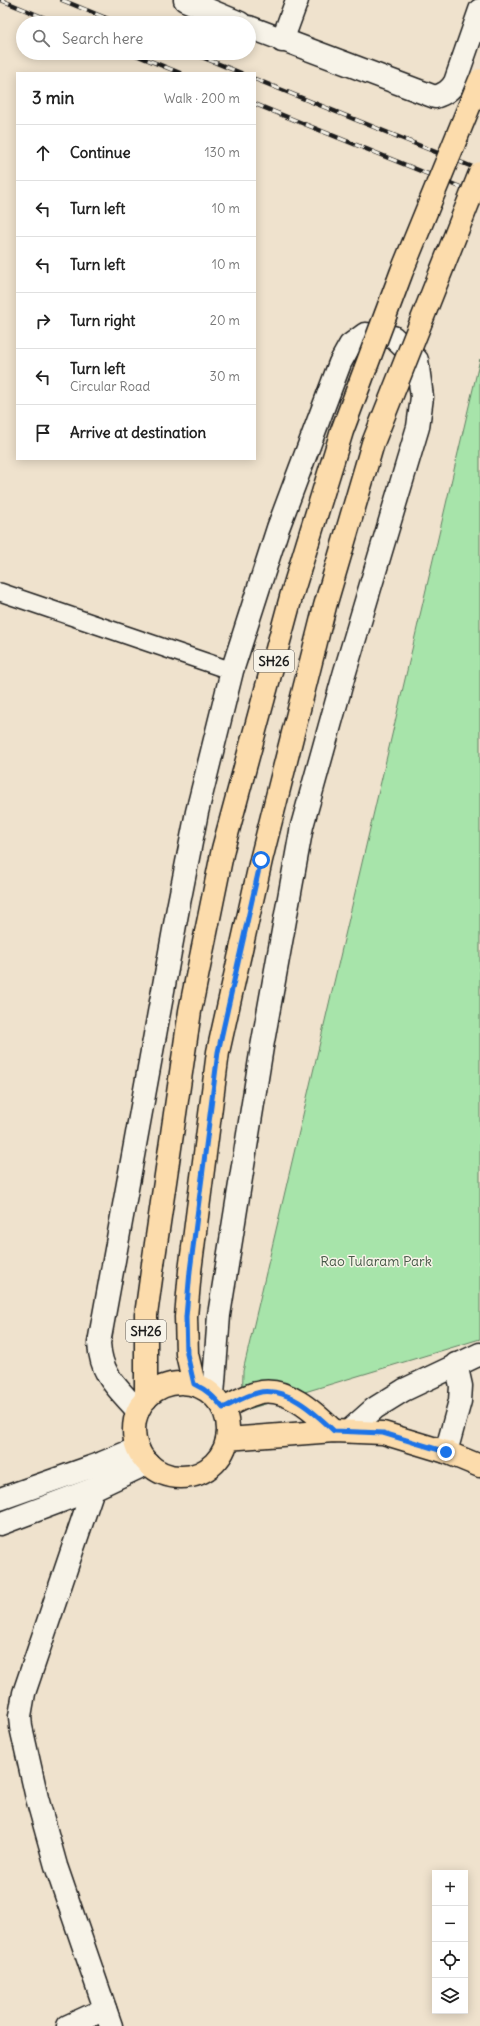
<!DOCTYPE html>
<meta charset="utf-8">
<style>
body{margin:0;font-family:Delius,sans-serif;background:#f6f6f6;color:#222}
.controls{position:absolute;right:12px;bottom:12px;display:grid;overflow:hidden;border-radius:0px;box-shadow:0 2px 10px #0003}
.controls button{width:36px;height:36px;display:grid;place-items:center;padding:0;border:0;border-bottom:1px solid #e0e0e0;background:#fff;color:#222;font:20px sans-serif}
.stop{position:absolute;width:12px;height:12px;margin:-9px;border:3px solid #1a73e8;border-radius:50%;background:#fff}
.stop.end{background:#1a73e8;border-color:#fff;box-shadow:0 1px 4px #0008}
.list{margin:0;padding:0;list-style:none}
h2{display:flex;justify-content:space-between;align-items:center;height:52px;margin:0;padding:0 16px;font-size:17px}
h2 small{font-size:13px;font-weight:400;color:#767676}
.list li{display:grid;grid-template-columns:26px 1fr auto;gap:12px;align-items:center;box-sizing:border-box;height:56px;padding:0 16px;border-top:1px solid #e0e0e0}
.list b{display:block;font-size:15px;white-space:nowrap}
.list p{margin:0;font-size:13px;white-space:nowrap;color:#767676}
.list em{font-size:13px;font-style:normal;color:#767676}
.icon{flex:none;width:22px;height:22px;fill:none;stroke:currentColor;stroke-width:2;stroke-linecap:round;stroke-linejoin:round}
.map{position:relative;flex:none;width:480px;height:2026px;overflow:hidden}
.search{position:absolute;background:#fff;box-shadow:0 2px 10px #0003;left:16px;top:16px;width:240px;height:44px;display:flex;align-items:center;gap:10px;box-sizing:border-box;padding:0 14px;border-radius:22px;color:#767676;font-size:15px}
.panel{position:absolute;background:#fff;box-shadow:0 2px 10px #0003;left:16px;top:72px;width:240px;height:388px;border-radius:0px}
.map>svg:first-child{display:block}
</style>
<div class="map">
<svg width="480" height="2026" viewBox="0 0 480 2026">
<rect width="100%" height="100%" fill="#efe2cd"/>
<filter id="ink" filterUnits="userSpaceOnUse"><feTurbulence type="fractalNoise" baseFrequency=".025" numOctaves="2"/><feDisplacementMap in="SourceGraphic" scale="8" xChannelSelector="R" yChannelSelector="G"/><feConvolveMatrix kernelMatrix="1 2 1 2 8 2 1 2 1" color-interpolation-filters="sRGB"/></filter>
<g filter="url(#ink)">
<path fill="#a7e4aa" stroke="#628063" d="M480,359V1339L242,1411L243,1371Z"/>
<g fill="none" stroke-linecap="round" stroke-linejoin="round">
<g stroke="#1c1c1c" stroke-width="20">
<path id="lane" d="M0,592L232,671"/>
</g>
<g stroke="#1c1c1c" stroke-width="25">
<g id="street">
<path d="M185,0L240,23"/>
<path d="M249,27L435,97C444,94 450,91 455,82L480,10"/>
<path d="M282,41L297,0"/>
<path d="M138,1411C117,1387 101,1376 99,1343L178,908L197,812L232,671L278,528L340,363L350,345L365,334L393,337L417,360L422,397L418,427L344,675L302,826L262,1047L219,1315L213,1395"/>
<path d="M349,1431L375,1408L404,1390L480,1354"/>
<path d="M446,1452L460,1401L461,1386L456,1364"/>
<path d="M93,1489L24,1693L20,1716L21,1727L37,1798L56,1866L111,2026"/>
<path d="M68,2026L105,2009"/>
</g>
</g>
<g stroke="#1c1c1c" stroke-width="25">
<g id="secondary">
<path d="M0,1499L102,1463L138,1448"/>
<path d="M0,1524L93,1489L148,1463"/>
</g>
</g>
<g stroke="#1c1c1c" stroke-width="25">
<g id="primary">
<path d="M190,1271L186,1317L187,1354L194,1384"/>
<circle cx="181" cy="1430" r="47"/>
<path d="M146,1399V1315L153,1264"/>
<path d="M223,1408C234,1403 245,1396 257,1393C286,1385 315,1413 334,1431"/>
<path d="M227,1439L334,1431L383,1433L446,1452L480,1466"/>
</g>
</g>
<use href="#lane" stroke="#f7f3e8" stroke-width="17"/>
<use href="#street" stroke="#f7f3e8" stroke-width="22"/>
<use href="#secondary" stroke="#f7f3e8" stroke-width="22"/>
<use href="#primary" stroke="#fcdcac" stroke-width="22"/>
<g stroke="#1c1c1c" stroke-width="4.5">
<g id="rail">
<path d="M1,0L57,23"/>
<path d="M62,0L118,23"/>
<path d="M131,53L180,73"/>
<path d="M192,53L241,73"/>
<path d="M255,79L480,170"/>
<path d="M255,104L480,195"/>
</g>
</g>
<use href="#rail" stroke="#f7f3e8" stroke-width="3" stroke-dasharray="9" stroke-linecap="butt"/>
<g stroke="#1c1c1c" stroke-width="25" stroke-linecap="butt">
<g id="primary-bridge">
<path d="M153,1264L190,1011L223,849L291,597L342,431L402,271L480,80"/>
<path d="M190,1271L218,1052L261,860L325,606L373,443L480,173"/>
</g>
</g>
<use href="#primary-bridge" stroke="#fcdcac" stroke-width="22"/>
</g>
</g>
<g fill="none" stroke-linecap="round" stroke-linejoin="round" filter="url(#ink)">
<path stroke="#1a73e8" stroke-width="5" d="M261,860L218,1052L190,1271L186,1317L187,1354L194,1384C207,1390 214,1397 223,1408C234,1403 245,1396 257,1393C286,1385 315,1413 334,1431L383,1433L446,1452"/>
</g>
<g text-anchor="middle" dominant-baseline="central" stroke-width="3" stroke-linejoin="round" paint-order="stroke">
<g fill="#f7f3e8" stroke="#5e5c59" stroke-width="1">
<rect x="254" y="650" width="40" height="22" rx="3"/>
<rect x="126" y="1320" width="40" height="22" rx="3"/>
</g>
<g font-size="13" font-weight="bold" fill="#1c1c1c">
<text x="274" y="661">SH26</text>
<text x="146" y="1331">SH26</text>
</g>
<g font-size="14" fill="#465847" stroke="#f7f3e8">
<text x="376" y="1261">Rao Tularam Park</text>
</g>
</g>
</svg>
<div class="controls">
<button>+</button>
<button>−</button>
<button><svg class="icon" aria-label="locate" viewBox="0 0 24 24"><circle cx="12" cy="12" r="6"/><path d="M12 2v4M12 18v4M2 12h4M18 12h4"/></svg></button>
<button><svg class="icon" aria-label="layers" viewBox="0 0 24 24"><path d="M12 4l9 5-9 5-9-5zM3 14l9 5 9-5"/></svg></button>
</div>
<div class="stop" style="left:261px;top:860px"></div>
<div class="stop end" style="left:446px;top:1452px"></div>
<div class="search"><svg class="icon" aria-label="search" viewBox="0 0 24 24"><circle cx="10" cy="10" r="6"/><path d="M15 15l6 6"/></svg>Search here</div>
<section class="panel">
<h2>3 min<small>Walk · 200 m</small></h2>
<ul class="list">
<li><svg class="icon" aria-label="ahead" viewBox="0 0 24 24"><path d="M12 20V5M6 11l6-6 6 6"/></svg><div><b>Continue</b></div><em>130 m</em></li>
<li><svg class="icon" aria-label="left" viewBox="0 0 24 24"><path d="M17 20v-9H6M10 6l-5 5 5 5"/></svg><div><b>Turn left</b></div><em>10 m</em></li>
<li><svg class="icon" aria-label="left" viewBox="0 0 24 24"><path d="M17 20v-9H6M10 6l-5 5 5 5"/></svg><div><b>Turn left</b></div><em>10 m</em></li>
<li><svg class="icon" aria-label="right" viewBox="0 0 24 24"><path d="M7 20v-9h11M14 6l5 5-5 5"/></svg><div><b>Turn right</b></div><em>20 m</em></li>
<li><svg class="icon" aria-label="left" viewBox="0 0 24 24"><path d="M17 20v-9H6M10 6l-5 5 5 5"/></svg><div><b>Turn left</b><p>Circular Road</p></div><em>30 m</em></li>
<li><svg class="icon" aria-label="arrive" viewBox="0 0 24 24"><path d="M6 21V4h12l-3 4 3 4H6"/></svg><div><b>Arrive at destination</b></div></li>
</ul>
</section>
</div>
